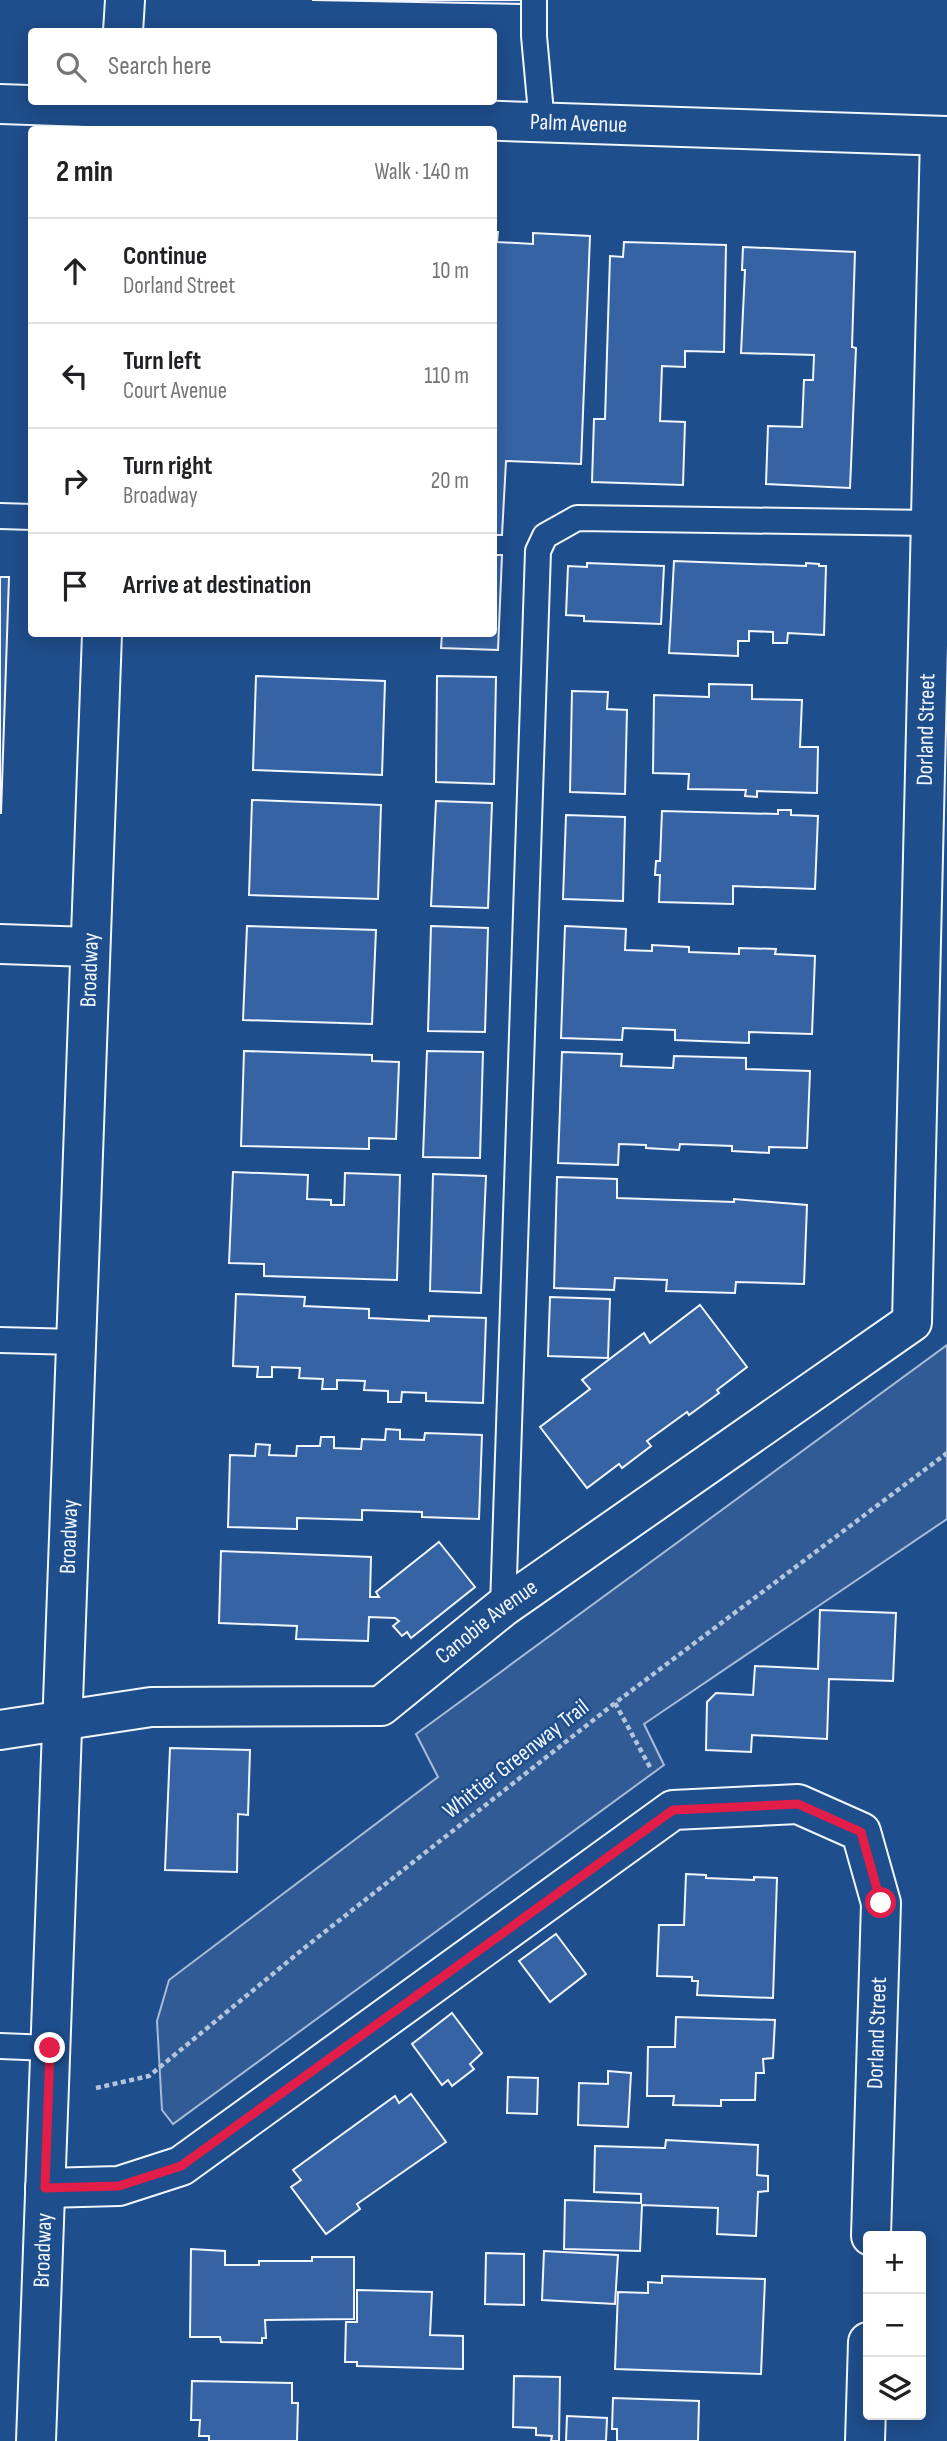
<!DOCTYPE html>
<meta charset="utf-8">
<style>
body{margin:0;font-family:"Sofia Sans Condensed",sans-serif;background:#f2f2f2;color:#202124}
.controls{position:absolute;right:21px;bottom:21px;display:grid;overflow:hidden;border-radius:7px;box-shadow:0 4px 18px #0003}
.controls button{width:63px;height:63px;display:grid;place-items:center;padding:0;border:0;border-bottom:2px solid #e0e0e0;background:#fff;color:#202124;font:35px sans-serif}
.stop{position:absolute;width:21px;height:21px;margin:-16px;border:5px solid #e11d48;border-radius:50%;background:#fff}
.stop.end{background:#e11d48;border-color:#fff;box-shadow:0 2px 7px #0008}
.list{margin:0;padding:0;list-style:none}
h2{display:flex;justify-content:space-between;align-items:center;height:91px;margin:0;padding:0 28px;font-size:30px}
h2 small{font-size:23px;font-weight:400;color:#757577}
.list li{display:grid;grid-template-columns:46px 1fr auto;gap:21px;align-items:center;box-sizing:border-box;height:105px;padding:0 28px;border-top:2px solid #e0e0e0}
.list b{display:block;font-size:26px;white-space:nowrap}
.list p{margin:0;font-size:23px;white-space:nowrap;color:#757577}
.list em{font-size:23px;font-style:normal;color:#757577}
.icon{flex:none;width:38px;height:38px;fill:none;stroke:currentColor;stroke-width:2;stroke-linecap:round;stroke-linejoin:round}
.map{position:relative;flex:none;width:947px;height:2441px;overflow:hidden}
.search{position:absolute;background:#fff;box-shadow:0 4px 18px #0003;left:28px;top:28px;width:469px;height:77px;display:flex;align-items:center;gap:18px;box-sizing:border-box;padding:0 24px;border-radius:7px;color:#757577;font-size:26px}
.panel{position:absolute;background:#fff;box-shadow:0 4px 18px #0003;left:28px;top:126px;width:469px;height:511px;border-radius:7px}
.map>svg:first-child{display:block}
</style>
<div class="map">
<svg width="947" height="2441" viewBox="0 0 947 2441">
<rect width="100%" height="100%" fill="#1f4e8c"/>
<path fill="#305b95" stroke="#a8bbd7" stroke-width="2" d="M947,1345V1519L644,1724L664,1765L173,2124L162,2110L157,2021L169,1980L438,1777L416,1734Z"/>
<g fill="#3563a3" stroke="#f2f6ff" stroke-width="2">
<path d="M312,0H521V4Z"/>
<path d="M494,232H498L497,242L533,244V233L590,236L581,464L506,461L502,535H494Z"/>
<path d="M624,242L726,245L724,352L685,351V367L662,366L660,421L685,422L683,485L592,482L594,419H605L610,256L623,257Z"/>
<path d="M743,247L855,252L852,347L856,348L850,488L766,484L768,426L802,427L804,380H813L814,355L741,353L745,270H742Z"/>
<path d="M494,555H502L498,650L441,648L442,634H494Z"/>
<path d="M674,561L806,566V563L819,564V566H826L824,635L788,633L787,643H773V632L749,631V641H738V656L669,653Z"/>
<path d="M587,563L664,566L661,624L584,621V616L566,615L568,566L587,567Z"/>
<path d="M0,577H9L1,813H0Z"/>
<path d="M348,634H400V636Z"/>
<path d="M256,676L385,681L382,775L253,770Z"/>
<path d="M437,676L496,677L494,784L436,782Z"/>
<path d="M709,684L752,685V699L802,700L800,747H818L817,793L757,791V797L745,796L746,790L688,789L689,774L653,773L654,695L709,697Z"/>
<path d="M572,691L608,692L607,709L627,710L625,794L570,792Z"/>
<path d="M252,800L381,805L378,899L249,895Z"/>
<path d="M436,801L492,803L488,908L431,906Z"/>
<path d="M778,810H791V815L818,816L815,889L733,886V904L659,902L660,875H655L656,861H660L662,811L778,814Z"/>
<path d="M566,815L625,817L623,901L563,899Z"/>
<path d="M247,926L376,930L372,1024L243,1020Z"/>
<path d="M431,926L488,928L485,1032L428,1031Z"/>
<path d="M565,926L626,929L625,950L652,951V945L689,947V952L739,954V948L776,949L775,954L815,956L812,1034L749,1032V1043L675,1040V1030L623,1028L622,1040L561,1038Z"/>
<path d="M244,1051L372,1055V1061L399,1062L396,1139L369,1138V1149L241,1146Z"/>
<path d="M427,1051L483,1052L480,1158L423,1157Z"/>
<path d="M562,1052L622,1054L621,1066L673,1068L674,1056L746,1058V1069L810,1071L807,1148L769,1147V1153L732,1151V1146L680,1144L679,1150L646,1148V1145L619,1144L618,1165L558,1163Z"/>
<path d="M233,1172L308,1175L307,1199L331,1200V1205H344L345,1173L400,1175L397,1280L264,1276V1264L229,1263Z"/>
<path d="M433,1174L486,1176L481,1293L430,1291Z"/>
<path d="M557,1177L617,1179V1198L734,1202V1199L807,1205L804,1284L736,1282L735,1293L666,1291L667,1280L615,1278L614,1290L554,1288Z"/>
<path d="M236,1294L305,1297L304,1306L369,1309V1318L429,1321V1316L486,1318L483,1403L426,1401V1393L402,1392L401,1402H388V1391L364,1390L365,1381L337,1380V1389H322L323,1379L299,1378L300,1368L272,1367V1377H257L258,1367L233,1366Z"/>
<path d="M550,1297L610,1299L608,1358L548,1356Z"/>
<path d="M700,1305L747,1367L717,1390L719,1393L689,1415L687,1412L647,1441L651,1446L622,1468L619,1464L587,1488L540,1427L590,1389L582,1380L644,1333L650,1343Z"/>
<path d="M386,1429L400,1430V1439L424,1440L425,1433L482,1435L479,1519L422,1517V1512L362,1510V1520L297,1518V1529L228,1527L230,1455L255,1456L256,1444L270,1445L269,1455L296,1456L297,1446H320L321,1437H334V1448L361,1449L362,1439L385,1440Z"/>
<path d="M439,1542L475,1587L411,1638L407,1632L402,1636L393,1626L399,1621L395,1618L369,1617L368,1641L296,1639L297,1626L219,1623L221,1551L371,1557L370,1597H379L376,1592Z"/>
<path d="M820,1610L896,1613L893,1681L829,1679L827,1739L752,1735L751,1752L706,1750L707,1702L716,1693L753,1695L755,1666L818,1669Z"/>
<path d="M170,1748L250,1750L248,1815L238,1814L237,1872L165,1870Z"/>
<path d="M686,1874L706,1875V1878L754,1880V1877L777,1878L773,1998L697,1995L698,1981H692V1977L657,1976L659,1925H684Z"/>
<path d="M556,1934L586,1974L550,2002L519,1961Z"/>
<path d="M452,2013L482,2053L470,2064L474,2069L452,2086L448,2080L442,2085L412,2044Z"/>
<path d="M676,2017L775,2020L773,2058L763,2059L764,2073H756L755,2100H721V2106L673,2105L674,2096H647L648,2047H675Z"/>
<path d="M608,2071L631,2073L628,2127L578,2125L579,2083L608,2084Z"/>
<path d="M508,2077L538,2078L537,2114L507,2113Z"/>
<path d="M411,2094L446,2142L357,2204L360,2209L326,2234L291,2187L301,2180L293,2170L395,2096L399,2103Z"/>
<path d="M666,2140L758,2145L757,2175L768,2176V2191L758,2192L756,2236L717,2234L718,2208L642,2205L640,2251L564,2249L565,2200L641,2203V2194L594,2192L595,2146L665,2148Z"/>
<path d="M191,2249L225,2251V2265H259V2261H312V2257H354V2319L265,2320L266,2338H262V2343L221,2342L220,2337H190Z"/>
<path d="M544,2251L618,2255L615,2304L542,2300Z"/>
<path d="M486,2253L524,2254V2305L485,2304Z"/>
<path d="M662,2276L765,2279L761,2374L615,2369L618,2292L648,2293V2282L662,2283Z"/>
<path d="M357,2290L432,2292L430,2335L463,2336V2369L357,2366V2362H345L346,2322H357Z"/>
<path d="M514,2376L560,2377L559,2441H551L552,2436L536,2435V2428L513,2427Z"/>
<path d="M192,2381L292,2383V2403H298L297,2441H209V2436H199L200,2420H191Z"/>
<path d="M613,2398L699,2401L698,2441H617V2429H612Z"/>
<path d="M567,2416L607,2418L606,2441H566Z"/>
</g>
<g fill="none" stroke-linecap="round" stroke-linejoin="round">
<g stroke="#f2f6ff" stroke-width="28">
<g id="service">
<path d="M534,0V36L542,124"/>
<path d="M0,516L32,517"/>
<path d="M0,1340L76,1342"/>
<path d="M503,1607L538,551L545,536L577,518L931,523"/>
<path d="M0,2046L50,2048"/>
</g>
</g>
<g stroke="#f2f6ff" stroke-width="42">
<g id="minor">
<path id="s1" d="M0,104L947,136"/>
<path d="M0,944L90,947"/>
<path id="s2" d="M0,1730L151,1707L381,1706L503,1607L912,1322L940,136"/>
<path d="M45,2188L119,2186L181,2166L673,1810L798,1804L861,1832L881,1903L871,2236"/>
<path d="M865,2441L868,2342"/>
</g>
</g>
<g stroke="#f2f6ff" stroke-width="42">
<g id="tertiary">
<path d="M123,32L125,0"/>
<path d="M120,130L121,102"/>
<path id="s3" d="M36,2441L102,634"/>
</g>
</g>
<g stroke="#b3c4dc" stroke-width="4.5" stroke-dasharray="5 3.5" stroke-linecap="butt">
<path d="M615,1703L651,1769"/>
<path d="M96,2088L149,2076L308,1945L615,1703L947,1453"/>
</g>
<use href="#service" stroke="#1f4e8c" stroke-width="24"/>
<use href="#minor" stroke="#1f4e8c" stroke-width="38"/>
<use href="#tertiary" stroke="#1f4e8c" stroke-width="38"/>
</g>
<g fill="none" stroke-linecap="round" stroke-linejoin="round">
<path stroke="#e11d48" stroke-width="9" d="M50,2048L45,2188L119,2186L181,2166L673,1810L798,1804L861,1832L881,1903"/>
</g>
<g text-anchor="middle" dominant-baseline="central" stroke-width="5" stroke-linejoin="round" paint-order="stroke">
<g font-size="23" fill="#f2f6ff" stroke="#1f4e8c">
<text stroke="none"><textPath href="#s1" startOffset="579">Palm Avenue</textPath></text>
<text stroke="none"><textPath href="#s2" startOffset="1631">Dorland Street</textPath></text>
<text stroke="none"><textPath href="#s3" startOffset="1472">Broadway</textPath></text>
<text stroke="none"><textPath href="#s3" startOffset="905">Broadway</textPath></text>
<text stroke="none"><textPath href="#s2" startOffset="518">Canobie Avenue</textPath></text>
<text transform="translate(516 1759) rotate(-38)">Whittier Greenway Trail</text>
<text transform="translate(877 2033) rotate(-88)">Dorland Street</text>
<text stroke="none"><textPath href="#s3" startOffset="191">Broadway</textPath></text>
</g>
</g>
</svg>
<div class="controls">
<button>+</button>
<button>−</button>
<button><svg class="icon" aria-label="layers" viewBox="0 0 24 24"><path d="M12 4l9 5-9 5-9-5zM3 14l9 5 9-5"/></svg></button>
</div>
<div class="stop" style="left:881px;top:1903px"></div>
<div class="stop end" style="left:50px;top:2048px"></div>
<div class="search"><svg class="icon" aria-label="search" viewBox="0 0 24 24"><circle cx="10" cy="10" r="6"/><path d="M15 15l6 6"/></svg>Search here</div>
<section class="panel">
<h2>2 min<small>Walk · 140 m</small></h2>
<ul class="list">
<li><svg class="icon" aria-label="ahead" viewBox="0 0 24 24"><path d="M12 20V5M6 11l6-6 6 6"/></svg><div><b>Continue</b><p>Dorland Street</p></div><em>10 m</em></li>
<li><svg class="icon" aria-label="left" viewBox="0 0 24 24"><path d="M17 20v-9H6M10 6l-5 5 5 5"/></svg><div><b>Turn left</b><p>Court Avenue</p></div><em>110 m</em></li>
<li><svg class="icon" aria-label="right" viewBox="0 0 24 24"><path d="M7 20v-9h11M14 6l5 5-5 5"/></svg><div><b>Turn right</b><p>Broadway</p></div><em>20 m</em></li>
<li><svg class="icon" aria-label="arrive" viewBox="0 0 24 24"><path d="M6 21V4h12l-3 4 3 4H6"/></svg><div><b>Arrive at destination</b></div></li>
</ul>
</section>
</div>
